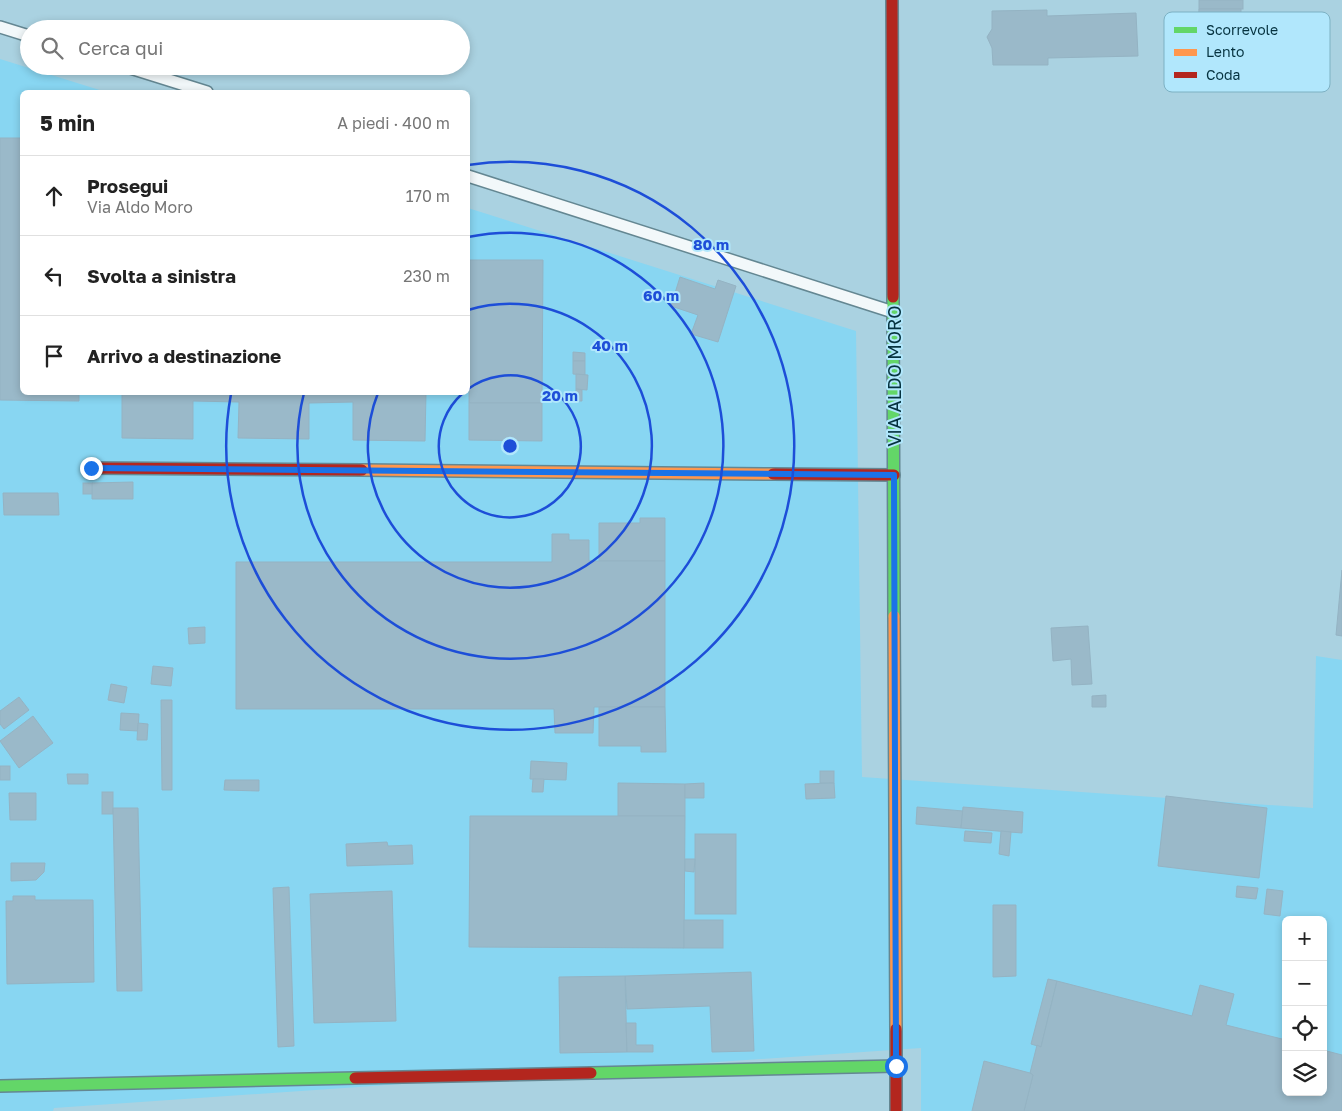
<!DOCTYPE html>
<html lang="it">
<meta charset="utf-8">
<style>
body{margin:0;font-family:"Golos Text",sans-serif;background:#f2f2f2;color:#222}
.controls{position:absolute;right:15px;bottom:15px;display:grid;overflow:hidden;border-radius:8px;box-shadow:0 2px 8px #0003}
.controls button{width:45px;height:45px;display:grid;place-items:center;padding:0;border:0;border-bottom:1px solid #e0e0e0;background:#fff;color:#222;font:25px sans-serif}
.stop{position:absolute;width:15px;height:15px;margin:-11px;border:4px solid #1a73e8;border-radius:50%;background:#fff}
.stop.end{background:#1a73e8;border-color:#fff;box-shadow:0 1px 5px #0008}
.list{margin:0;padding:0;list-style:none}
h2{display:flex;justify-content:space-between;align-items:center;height:65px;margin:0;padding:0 20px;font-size:21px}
h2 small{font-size:16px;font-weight:400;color:#767676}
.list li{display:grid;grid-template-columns:32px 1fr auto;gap:15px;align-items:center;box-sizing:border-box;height:80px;padding:0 20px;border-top:1px solid #e0e0e0}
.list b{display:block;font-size:19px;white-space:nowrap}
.list p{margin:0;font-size:16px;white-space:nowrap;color:#767676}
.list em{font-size:16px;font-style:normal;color:#767676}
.icon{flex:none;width:28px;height:28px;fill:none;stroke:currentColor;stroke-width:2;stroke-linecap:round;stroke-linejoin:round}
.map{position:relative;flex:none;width:1342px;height:1111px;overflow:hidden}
.search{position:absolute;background:#fff;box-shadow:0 2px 8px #0003;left:20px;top:20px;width:450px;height:55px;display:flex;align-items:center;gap:12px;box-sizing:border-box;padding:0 18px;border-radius:28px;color:#767676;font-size:19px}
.panel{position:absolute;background:#fff;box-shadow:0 2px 8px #0003;left:20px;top:90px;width:450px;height:305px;border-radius:8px}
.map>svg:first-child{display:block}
</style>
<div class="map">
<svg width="1342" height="1111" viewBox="0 0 1342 1111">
<rect width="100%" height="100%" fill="#aad2e1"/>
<path fill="#88d6f2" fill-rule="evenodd" d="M0,59L106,92H22V392H468V208L856,331L862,777L1313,808L1316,656L1342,660V1111H921V1048L54,1108L53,1111H0ZM1286,920H1323V1092H1286Z"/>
<g fill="#9ab9c9" stroke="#94b3c3">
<rect x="1199" y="0" width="44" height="9"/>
<path d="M1199,9H1241V33L1256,32V68L1168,77L1166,56L1225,54L1224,25L1198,26Z"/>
<path d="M1047,10V16L1136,13L1138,56L1048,58V65H993L992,48L987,37L992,29V11Z"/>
<path d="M0,138H22V392H79V401L0,400Z"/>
<path d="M470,260H543L542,403H469Z"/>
<path d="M680,277L715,289L718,280L736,286L718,342L691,334L698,315L671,306Z"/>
<path d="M573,352L585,353V361H573Z"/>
<path d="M573,361H585V375L573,374Z"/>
<path d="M576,374L588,375L587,390L576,389Z"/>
<path d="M576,389L582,390V401H576Z"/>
<path d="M122,392H426L425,441L353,440V402L309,403V439L238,438L239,402L193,401V439L122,438Z"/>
<path d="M469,403H542V441L469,440Z"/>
<path d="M133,482V499H92V483Z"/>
<rect x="83" y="483" width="9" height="11"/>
<path d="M3,493H58L59,515H4Z"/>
<path d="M640,518H665V561H599V523H640Z"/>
<path d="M552,534H569V540H589V561H665V707H594L593,733H555L554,709H236V562H552Z"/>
<path d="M1342,570V636L1336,635Z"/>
<path d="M1088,626L1092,684L1072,685L1071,659L1053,661L1051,628Z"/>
<path d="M205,627V643L189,644L188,628Z"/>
<path d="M153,666L173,668L171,686L151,684Z"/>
<path d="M111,684L127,687L124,703L108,700Z"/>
<path d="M1106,695V707H1092V696Z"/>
<path d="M19,697L29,710L4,729L0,724V711Z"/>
<path d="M161,700H172V790H162Z"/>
<path d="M599,707H665L666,752H641V746H599Z"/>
<path d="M121,713L139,714L138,731L120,730Z"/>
<path d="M33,716L53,743L19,768L0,741Z"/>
<path d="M138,723L148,724L147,740H137Z"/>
<path d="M531,761L567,763L566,780L530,779Z"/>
<rect x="0" y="766" width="10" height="14"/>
<rect x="820" y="771" width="14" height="12"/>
<path d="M67,774H88V784H68Z"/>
<path d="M533,779H544L543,792H532Z"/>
<path d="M225,780H259V791L224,790Z"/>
<path d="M618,783L685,784V816H618Z"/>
<path d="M704,783V798H685V784Z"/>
<path d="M834,783L835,798L806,799L805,784Z"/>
<rect x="102" y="792" width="11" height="22"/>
<path d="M9,793H36V820H10Z"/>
<path d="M1166,796L1267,808L1259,878L1158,866Z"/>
<path d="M917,807L963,811L961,828L916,824Z"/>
<path d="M963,807L1023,812L1022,833L961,828Z"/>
<path d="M113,808H138L142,991H117Z"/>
<path d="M470,816H685L684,948L469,947Z"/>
<path d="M965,831L992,833L991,843L964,841Z"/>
<path d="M1001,831L1011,832L1009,856L999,854Z"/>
<rect x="695" y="834" width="41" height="80"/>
<path d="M387,842L388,846L412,845L413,864L347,866L346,844Z"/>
<path d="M685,859H695L694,872L685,871Z"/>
<path d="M11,863H45L44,872L36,880L11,881Z"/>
<path d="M1237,886L1258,888L1256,899L1236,897Z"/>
<path d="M289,887L294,1046L278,1047L273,888Z"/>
<path d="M1267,889L1283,891L1280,916L1264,914Z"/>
<path d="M392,891L396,1021L314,1023L310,894Z"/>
<path d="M13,896H35V900H93L94,982L7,984L6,901H13Z"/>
<path d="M993,905H1016V976L993,977Z"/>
<rect x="684" y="920" width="39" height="28"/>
<path d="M751,972L754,1051L712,1052L710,1006L627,1009L625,976Z"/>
<path d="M625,976L627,1052L560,1053L559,977Z"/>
<path d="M1048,979L1057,981L1041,1047L1031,1044Z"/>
<path d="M1057,981L1192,1016L1200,985L1234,994L1226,1025L1286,1040V1092H1323V1050L1342,1055V1111H1024L1033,1075L1030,1073L1037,1045L1041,1047Z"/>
<path d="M626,1023H636V1045H653V1052H627Z"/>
<path d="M984,1061L1030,1073L1033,1075L1024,1111H972Z"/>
</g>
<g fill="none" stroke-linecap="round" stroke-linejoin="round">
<g stroke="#648792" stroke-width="14">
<g id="lane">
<path d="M0,27L29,36"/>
<path d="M124,66L207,92"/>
<path d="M468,176L893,312"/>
</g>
</g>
<g stroke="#648792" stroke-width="14">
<g id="fast">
<path d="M893,297L894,616"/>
<path d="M591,1073L896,1066"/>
<path d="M0,1086L355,1078"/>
</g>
</g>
<g stroke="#648792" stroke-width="14">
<g id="slow">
<path d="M362,470L773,474"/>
<path d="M894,616L896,1029"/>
</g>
</g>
<g stroke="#648792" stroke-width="14">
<g id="jam">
<path d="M892,0L893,297"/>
<path d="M91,468L362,470"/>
<path d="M773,474L894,475"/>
<path d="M896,1029V1111"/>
<path d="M355,1078L591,1073"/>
</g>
</g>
<use href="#lane" stroke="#f2f8fa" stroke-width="11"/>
<use href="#fast" stroke="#63d668" stroke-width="11"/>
<use href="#slow" stroke="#ff974d" stroke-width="11"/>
<use href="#jam" stroke="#b3261e" stroke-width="11"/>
</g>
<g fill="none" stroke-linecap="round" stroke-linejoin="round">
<path stroke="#1a73e8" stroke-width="6" d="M91,468L894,475L896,1066"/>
</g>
<g fill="none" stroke="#1d4ed8" stroke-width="2.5">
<path d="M468 389A71 71 0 1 1 463 393"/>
<path d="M468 310A142 142 0 1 1 378 393"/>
<path d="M468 237A213 213 0 1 1 304 393"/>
<path d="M468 165A284 284 0 1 1 231 394"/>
</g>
<g text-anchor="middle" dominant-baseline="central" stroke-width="4" stroke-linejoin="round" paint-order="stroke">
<g font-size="18" fill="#05323f" stroke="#b1e7fc">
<text transform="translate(894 376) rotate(-90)">VIA ALDO MORO</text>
</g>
</g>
<rect x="1164" y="12" width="166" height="80" rx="8" fill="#b1e7fc" stroke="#7db1c3" stroke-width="1"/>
<rect x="1174" y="27" width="23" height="6" fill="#63d668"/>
<rect x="1174" y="49" width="23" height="7" fill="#ff974d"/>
<rect x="1174" y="72" width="23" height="6" fill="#b3261e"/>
<g font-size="14" fill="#05323f">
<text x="1206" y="35">Scorrevole</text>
<text x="1206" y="57">Lento</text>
<text x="1206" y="80">Coda</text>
</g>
<circle cx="510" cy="446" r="8" fill="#1d4ed8" stroke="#b1e7fc" stroke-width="2.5"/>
<g font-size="15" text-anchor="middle" font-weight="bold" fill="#1d4ed8" stroke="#b1e7fc" stroke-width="4" stroke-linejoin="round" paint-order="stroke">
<text x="711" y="250">80 m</text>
<text x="661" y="301">60 m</text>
<text x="610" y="351">40 m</text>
<text x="560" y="401">20 m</text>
</g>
</svg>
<div class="controls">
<button>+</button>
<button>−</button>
<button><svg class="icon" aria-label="locate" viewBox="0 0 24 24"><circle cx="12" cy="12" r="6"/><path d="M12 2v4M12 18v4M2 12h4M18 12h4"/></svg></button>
<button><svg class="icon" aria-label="layers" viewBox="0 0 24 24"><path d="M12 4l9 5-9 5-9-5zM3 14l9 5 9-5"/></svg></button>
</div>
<div class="stop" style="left:896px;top:1066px"></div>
<div class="stop end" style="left:91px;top:468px"></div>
<div class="search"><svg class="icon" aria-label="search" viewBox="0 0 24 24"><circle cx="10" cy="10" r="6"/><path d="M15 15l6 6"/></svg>Cerca qui</div>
<section class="panel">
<h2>5 min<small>A piedi · 400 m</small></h2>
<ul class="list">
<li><svg class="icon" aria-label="ahead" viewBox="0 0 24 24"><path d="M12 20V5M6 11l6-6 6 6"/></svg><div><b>Prosegui</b><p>Via Aldo Moro</p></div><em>170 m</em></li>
<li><svg class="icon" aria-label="left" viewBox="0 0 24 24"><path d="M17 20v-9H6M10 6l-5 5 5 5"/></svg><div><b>Svolta a sinistra</b></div><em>230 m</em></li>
<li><svg class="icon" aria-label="arrive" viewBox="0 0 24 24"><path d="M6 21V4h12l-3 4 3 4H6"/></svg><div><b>Arrivo a destinazione</b></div></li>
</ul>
</section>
</div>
